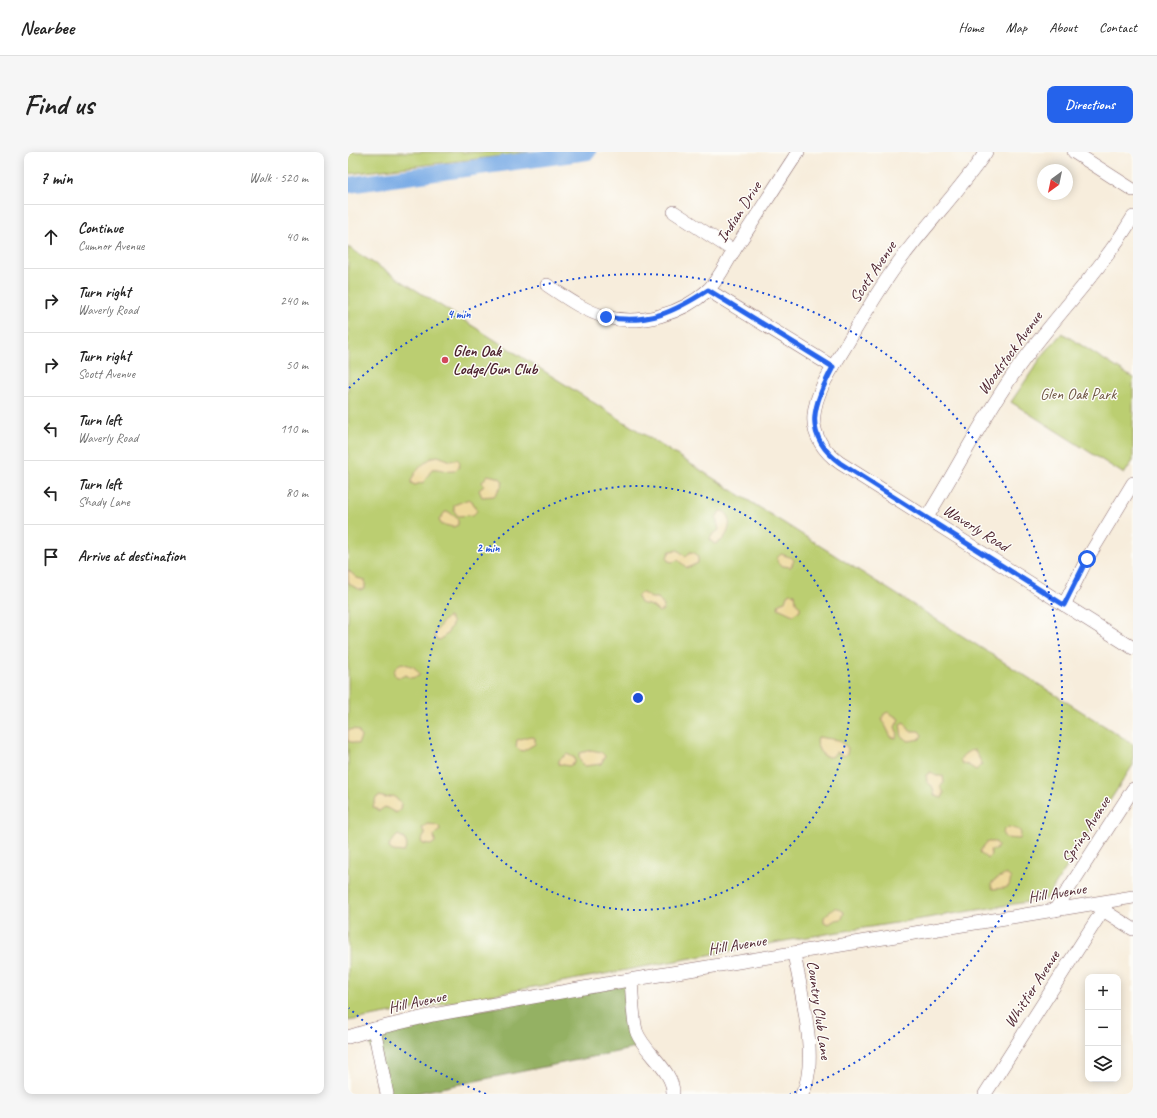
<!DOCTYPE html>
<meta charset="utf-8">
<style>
body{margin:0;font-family:Caveat,sans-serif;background:#f6f6f6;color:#222}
.controls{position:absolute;right:12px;bottom:12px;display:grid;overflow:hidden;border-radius:8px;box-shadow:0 2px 10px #0003}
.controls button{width:36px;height:36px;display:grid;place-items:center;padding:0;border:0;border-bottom:1px solid #e0e0e0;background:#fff;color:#222;font:20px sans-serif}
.compass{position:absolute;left:689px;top:12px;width:36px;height:36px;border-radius:50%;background:#fff;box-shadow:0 2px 10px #0003;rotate:213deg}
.stop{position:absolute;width:12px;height:12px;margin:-9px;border:3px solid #2563eb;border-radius:50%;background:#fff}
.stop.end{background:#2563eb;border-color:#fff;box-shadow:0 1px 4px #0008}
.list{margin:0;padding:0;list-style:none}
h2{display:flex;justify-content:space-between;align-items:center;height:52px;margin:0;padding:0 16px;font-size:17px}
h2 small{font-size:13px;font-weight:400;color:#767676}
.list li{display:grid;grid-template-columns:26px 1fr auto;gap:12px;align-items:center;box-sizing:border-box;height:64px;padding:0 16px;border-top:1px solid #e0e0e0}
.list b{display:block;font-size:15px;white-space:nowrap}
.list p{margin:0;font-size:13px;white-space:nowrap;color:#767676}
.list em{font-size:13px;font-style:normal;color:#767676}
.icon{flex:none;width:22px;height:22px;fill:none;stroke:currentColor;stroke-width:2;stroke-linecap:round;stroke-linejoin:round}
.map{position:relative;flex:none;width:785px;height:942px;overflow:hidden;border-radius:8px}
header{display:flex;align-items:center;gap:24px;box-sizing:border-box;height:56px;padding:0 20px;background:#fff;border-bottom:1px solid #e0e0e0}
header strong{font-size:19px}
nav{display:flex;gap:22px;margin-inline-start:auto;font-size:14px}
.intro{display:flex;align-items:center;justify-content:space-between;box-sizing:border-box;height:96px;padding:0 24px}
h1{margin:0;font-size:28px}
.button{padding:10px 18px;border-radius:8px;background:#2563eb;color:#fff;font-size:14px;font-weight:700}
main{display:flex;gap:24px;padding:0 24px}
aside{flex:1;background:#fff;border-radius:8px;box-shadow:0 2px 10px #0003}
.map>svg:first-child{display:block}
</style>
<header>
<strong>Nearbee</strong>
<nav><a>Home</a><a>Map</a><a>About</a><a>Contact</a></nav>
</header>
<div class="intro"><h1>Find us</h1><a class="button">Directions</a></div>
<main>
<aside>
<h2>7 min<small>Walk · 520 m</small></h2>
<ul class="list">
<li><svg class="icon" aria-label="ahead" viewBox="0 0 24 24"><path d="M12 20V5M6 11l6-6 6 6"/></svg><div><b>Continue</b><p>Cumnor Avenue</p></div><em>40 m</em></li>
<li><svg class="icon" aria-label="right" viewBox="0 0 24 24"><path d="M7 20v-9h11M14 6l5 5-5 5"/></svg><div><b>Turn right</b><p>Waverly Road</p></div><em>240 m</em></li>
<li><svg class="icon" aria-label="right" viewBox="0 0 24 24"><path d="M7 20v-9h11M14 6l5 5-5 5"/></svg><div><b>Turn right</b><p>Scott Avenue</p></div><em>50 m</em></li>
<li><svg class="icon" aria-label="left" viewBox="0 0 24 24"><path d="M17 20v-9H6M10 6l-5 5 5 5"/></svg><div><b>Turn left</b><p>Waverly Road</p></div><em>110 m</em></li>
<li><svg class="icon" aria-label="left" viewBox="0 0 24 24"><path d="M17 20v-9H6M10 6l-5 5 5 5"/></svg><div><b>Turn left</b><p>Shady Lane</p></div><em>80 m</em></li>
<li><svg class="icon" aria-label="arrive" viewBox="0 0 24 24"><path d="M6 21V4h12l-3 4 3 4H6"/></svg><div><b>Arrive at destination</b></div></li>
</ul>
</aside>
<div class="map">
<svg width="785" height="942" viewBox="0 0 785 942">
<rect width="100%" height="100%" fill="#fdfcf7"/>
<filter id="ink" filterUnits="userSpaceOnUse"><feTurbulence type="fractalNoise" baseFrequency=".025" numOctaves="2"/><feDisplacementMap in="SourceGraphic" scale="8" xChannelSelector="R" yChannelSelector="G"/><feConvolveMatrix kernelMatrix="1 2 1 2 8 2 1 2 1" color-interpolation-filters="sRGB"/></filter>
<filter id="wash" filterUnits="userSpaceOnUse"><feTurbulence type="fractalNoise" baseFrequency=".012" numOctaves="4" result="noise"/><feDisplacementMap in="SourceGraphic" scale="16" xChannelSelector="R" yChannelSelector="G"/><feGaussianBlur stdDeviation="0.9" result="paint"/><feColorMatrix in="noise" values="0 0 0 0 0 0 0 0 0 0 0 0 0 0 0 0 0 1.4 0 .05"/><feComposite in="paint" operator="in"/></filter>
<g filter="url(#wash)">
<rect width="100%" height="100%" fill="#f7eddc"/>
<g fill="#bbce71" stroke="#82764e">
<path d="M0,0H188L0,22Z"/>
<path d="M0,95L785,592V613L698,747L453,786L0,869Z"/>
<path d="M714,181L785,226V309L776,322L663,250L695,203Z"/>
</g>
<path fill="#94b163" stroke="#6f6847" d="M279,833L288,896L64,942H36L20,885L110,862Z"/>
<g fill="#eeda9e" stroke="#9c7c64">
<path d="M90,304L103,309L109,307L112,310C110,327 94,315 84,317L76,330L67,333L63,331C63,322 81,304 90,304Z"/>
<path d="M140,323L152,326L155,330C155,332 148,342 146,344L134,345L131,338L136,334L134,330Z"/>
<path d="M121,347L124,349L129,359L125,363L110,364L106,359V353Z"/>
<path d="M372,359L377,360L381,365C383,375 378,390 366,392L362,387L364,383L371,378L368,366Z"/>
<path d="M97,360H101L110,367V373L105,375L93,372L91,368Z"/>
<path d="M330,398L338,405L342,400L347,401L350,405V411L339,416L330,408L325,410L320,409L319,405L322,399Z"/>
<path d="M433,402L444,406L446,408L443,415L435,414L430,411L429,406Z"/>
<path d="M0,418L9,426L17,428V437L13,438C0,432 0,433 0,418Z"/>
<path d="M292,441H295L303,446H310L316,454L315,458L311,460L304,454L292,451L289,445Z"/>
<path d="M442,441L447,442L448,450L452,455V458L445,463L430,456L431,451L437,449L439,443Z"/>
<path d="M100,465L102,466L105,471L99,482L92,488L88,487L86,484C87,480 97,466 100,465Z"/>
<path d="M54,511L66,515L71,521V524L63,526L58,523C53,525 50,527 46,522C46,517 49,513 54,511Z"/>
<path d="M540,560L551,567L547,575L550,582L548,586L543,585L534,567L536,562Z"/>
<path d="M556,570L562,579H571L574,583L572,587L561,589L554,585L552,572Z"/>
<path d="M6,577L11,580L13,585L10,592L0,589V578Z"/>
<path d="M182,584L187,586V592L175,599L171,598L168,595L169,588Z"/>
<path d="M470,585L491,588L500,596L499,602L495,604L488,600L484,605C473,606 467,595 470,585Z"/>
<path d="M243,598L253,600L257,604L253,612L237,614L234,612L231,604L232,601Z"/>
<path d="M627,598L634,612L628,618L620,613L615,612L612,608C614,603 621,598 627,598Z"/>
<path d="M219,602L227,606V611L221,614L211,612V608Z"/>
<path d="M583,620L588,624H595L596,631L592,634L596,641L594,646L587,644L584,634L579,630L578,623Z"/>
<path d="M31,644L38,646L46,644L53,652L52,658L48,661L37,655L31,659L25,655L28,646Z"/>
<path d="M79,672C84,673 92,671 92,678L86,683L87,690L83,693L75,692L73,689L77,682L74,676Z"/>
<path d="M661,675L671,678L673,681L672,687L657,686L655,682L656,678Z"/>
<path d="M50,683L56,686L59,693L56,700L45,699L41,696L42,691Z"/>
<path d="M639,690H648L650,694L648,698H642L643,703L640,707L633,702L632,699Z"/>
<path d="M658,722L663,726L661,734L657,736L645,737L643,733L645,729Z"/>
<path d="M488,755L496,760L494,767L487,768L481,772L476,770V765Z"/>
</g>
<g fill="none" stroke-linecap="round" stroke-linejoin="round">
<path stroke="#7aace6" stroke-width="16" d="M0,33L240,0"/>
</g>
</g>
<g filter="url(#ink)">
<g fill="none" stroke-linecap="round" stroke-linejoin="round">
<g stroke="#876769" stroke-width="14">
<g id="minor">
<path d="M638,0C612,38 580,71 553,107C532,135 514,166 496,197C484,217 468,239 466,263C464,283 476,300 492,311L785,496"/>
<path d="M726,0L785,38"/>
<path d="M326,60L386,99"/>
<path d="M199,133C217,145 236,159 258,165C292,174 334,162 360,138C370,128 378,112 385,100C407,67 428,33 450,0"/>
<path d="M360,138L485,215"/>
<path d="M579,365C610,316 635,264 669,217C706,165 752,120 785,65"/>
<path d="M716,453L739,407L785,331"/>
<path d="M747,753L785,777"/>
<path d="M707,758L785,637"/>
<path d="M446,801C452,837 472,910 454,942"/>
<path d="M283,828C284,839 285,872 289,881C297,901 326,919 325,942"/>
<path d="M26,877L39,942"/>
<path d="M0,885L26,877L85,863L269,830L785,745"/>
<path d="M637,942L760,750"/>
</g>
</g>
<use href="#minor" stroke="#fff" stroke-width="13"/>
</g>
</g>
<g fill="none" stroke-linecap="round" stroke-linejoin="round" filter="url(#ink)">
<path stroke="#2563eb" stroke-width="5" d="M258,165C300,173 326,160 360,138L485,215C466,252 453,282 492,311L716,453L739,407"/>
</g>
<g fill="none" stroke="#1d4ed8" stroke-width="2" stroke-dasharray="2 4">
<circle cx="290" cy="546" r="212"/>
<path d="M138 942A424 424 0 0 1 1 856M1 236A424 424 0 1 1 442 942"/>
</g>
<circle fill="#d1495b" stroke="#fdfcf7" stroke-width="1.5" cx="97" cy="208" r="4"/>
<g text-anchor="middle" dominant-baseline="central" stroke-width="3" stroke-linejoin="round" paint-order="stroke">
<g font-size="16" fill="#4a1f2b" stroke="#fdfcf7">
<text transform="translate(391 60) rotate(-57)">Indian Drive</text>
<text transform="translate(525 120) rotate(-56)">Scott Avenue</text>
<text transform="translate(662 201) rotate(-54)">Woodstock Avenue</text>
<text transform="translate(628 376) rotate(32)">Waverly Road</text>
<text transform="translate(738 678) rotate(-57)">Spring Avenue</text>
<text transform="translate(709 741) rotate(-9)">Hill Avenue</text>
<text transform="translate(389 793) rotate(-9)">Hill Avenue</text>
<text transform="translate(684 837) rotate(-57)">Whittier Avenue</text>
<text transform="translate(69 850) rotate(-12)">Hill Avenue</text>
<text transform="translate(471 858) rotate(82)">Country Club Lane</text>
</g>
<g font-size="16" font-weight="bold" fill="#4a1f2b" stroke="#fdfcf7" text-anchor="start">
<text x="105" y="199">Glen Oak<tspan x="105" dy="18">Lodge/Gun Club</tspan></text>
</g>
<g font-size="16" fill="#6c5440" stroke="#fdfcf7">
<text x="730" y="242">Glen Oak Park</text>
</g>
</g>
<circle cx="290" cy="546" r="6" fill="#1d4ed8" stroke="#fdfcf7" stroke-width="2"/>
<g font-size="12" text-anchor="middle" font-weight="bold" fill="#1d4ed8" stroke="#fdfcf7" stroke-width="3" stroke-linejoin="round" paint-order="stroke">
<text x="111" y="166">4 min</text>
<text x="140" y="400">2 min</text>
</g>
</svg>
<div class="controls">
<button>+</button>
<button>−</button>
<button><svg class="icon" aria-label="layers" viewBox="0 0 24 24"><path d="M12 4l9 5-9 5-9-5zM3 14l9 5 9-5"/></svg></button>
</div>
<svg class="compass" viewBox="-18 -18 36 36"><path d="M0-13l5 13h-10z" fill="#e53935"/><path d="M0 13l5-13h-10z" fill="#767676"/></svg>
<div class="stop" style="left:739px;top:407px"></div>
<div class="stop end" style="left:258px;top:165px"></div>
</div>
</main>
